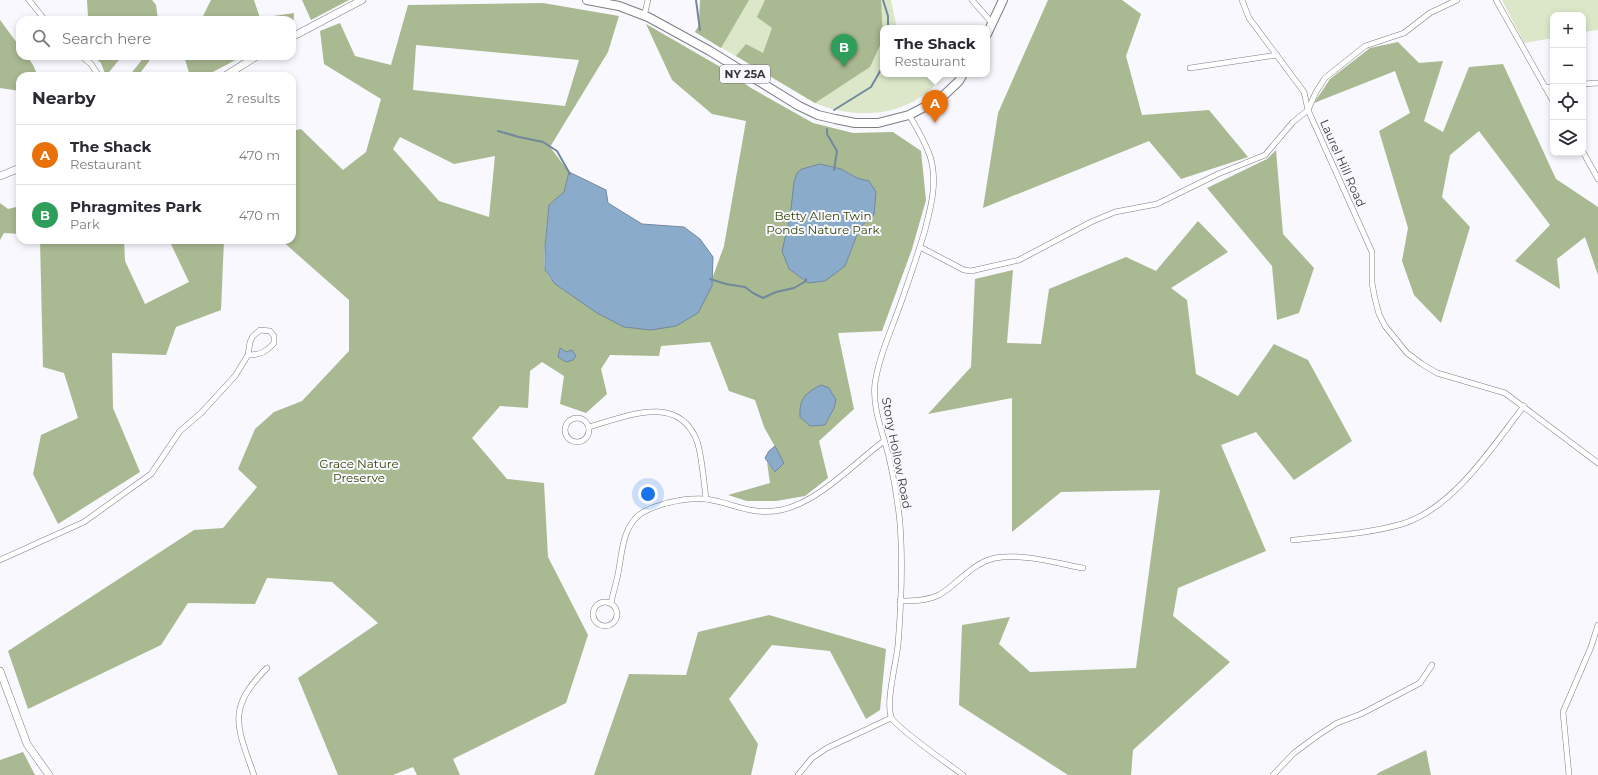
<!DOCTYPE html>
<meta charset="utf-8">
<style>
body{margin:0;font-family:Montserrat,sans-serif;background:#f2f2f3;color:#2b2b33}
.controls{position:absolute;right:12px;top:12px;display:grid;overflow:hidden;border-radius:8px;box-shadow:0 2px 6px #0003}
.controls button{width:36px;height:36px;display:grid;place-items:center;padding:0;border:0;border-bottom:1px solid #e1e1e2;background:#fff;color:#2b2b33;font:20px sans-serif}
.you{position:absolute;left:648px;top:494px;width:14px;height:14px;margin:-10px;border:3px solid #fff;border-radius:50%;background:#1a73e8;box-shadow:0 0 0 6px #1a73e833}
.badge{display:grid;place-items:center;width:26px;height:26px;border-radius:50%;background:#ea580c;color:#fff;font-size:13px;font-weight:700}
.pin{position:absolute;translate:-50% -33px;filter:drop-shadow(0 1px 2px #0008)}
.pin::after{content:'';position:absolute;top:21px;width:14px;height:12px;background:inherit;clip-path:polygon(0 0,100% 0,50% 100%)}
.popup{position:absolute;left:880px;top:25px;width:110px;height:52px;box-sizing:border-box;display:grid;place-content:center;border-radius:8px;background:#fff;filter:drop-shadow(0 1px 3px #0005);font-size:13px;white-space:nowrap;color:#7c7c81}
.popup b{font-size:15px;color:#2b2b33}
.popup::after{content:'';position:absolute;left:50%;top:100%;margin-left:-8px;border:8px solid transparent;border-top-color:#fff}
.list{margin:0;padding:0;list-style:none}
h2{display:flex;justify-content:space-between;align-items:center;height:52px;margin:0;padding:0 16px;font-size:17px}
h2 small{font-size:13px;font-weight:400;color:#7c7c81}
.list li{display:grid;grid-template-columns:26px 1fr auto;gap:12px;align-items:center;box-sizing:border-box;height:60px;padding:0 16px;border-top:1px solid #e1e1e2}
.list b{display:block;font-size:15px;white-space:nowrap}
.list p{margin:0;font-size:13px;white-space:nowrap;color:#7c7c81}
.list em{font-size:13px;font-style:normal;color:#7c7c81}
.icon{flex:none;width:22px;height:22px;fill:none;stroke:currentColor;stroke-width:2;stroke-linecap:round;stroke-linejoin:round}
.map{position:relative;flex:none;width:1598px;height:775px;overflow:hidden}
.search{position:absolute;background:#fff;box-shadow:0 2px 6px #0003;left:16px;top:16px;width:280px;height:44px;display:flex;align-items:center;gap:10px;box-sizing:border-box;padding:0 14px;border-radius:12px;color:#7c7c81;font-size:15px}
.panel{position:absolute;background:#fff;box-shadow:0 2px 6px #0003;left:16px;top:72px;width:280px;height:172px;border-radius:12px}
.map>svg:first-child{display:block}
</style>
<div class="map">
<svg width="1598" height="775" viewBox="0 0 1598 775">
<rect width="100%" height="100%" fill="#f8f8fe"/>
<g fill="#dbe7c8">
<path d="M700,0H891L896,24L900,28H883V74H939L943,78C935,85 928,93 919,98C889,118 847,117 815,103L695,32L699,25Z"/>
<path d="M1502,0H1598V30L1583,32V15H1553V38L1524,43Z"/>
</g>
<g fill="#a9b991" fill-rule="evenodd">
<path d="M87,0H152L156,5L158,19L87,20L88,17Z"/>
<path d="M211,0H254L260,18L294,13L293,28L292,29V20H201Z"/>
<path d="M302,0H349L311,20Z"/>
<path d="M700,0H749L721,48L695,32L699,25Z"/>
<path d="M765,0H881L883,39L870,67L815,103L736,56L746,44L763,53L772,28L757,17Z"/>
<path d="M1048,0H1122L1141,14L1126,56L1142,115L1209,110L1248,157L1181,179L1149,141L983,208L998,113Z"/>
<path d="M543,3L619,16L608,52L550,147L569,172L564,192L549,205C548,218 542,260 545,270C550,282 563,289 572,296L712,286V279L724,246L746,121L712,114L672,80L646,24L724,69L751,88L813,123L853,133L893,132L921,151L926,200L912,249L882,331L838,333L854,409L819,441L828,478L805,496L776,501H747L728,495L770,483L767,462L775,472L784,463L764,427L755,400L729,391L710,342L661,346L659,356L610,355L601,369L607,394L586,413L560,404L564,376L542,362L530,371L528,408L500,406L472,438L507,479L544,483L548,557L588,635L566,703L453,759L460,775H417L413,767L393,775H338L298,678L378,623L332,582L267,578L255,604L188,603L161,645L28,709L8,651L194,530L223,528L257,487L238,469L255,429L274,412L302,401L349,351V300L281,240H292V131L301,129L343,170L366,152L381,99L324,64L320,31L340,23L355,56L391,65L408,5ZM416,45L579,60L565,106L413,90ZM400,137L454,164L495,156L489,217L439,201L393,149ZM841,169L857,178L869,181L874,215L860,227L845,266L808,283L789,269L787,229L794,194V182Z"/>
<path d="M0,20L20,47V56H27L33,65L38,76H20V91L0,88Z"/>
<path d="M1398,42L1419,63L1443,61L1424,121L1443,132L1469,67L1503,64L1556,179L1598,207V275L1585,237L1557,259L1560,289L1515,261L1550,225L1479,131L1450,155L1442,197L1470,227L1441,323L1414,295L1402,261L1408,228L1379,131L1410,113L1395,71L1314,103L1330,79L1370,48Z"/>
<path d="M93,56H122L106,76L101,63Z"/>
<path d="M145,56H169L152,57L138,76H129Z"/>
<path d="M184,56H243L211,73L209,76H190Z"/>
<path d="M1276,150L1283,234L1314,268L1299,313L1277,320L1272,266L1207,188L1267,159Z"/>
<path d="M0,203L8,209L20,206V234L4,233L0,240Z"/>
<path d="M1198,221L1228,252L1171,288L1187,300L1196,374L1238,396L1274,344L1308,360L1352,441L1294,480L1256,432L1221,445L1266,551L1178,588L1173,616L1230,662L1133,750L1131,775H1068L959,705L962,625L1010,617L999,644L1030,672L1136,668L1160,490L1061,492L1012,532V398L928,414L971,367L975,279L1013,270L1007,343L1041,344L1049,289L1126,257L1156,271Z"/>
<path d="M40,240H124L125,261L145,304L189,282L169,240H224L221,310L176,327L166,355L112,353L113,408L140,472L58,524L33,474L41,435L78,418L64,373L43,367Z"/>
<path d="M769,615L886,649L880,710L866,719L830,651L772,645L729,699L758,744L751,775H594L629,674L686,675L698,632Z"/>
<path d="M1426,750L1431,775H1376L1380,772Z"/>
<path d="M23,752L35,775H0V760Z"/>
</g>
<g fill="#8babca" stroke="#72889f">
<path d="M820,164L841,169L857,178L869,181L876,192L874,215L860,227L845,266L825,281L808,283L789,269L782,251L790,217L794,182L797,173L802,169Z"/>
<path d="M569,172L606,190L608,203L642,224L684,227L700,239L713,257L712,286L698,313L676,326L651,330L624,327L597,313L555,284L545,270V246L549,205L564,192Z"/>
<path d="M560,348L566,352L572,350L576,356L573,360L566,362L558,357Z"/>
<path d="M821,385L829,388L836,400L834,408L825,425L810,426L800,417C799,399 805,393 821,385Z"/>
<path d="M775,446L784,463L775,472L765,458L769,451Z"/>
</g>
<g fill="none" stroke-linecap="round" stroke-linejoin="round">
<g stroke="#72889f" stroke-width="2">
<path d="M696,0L700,30"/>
<path d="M883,0L888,16V28"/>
<path d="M834,110L871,87L883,66"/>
<path d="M827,129V134L837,151L834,170"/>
<path d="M498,131L519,137L543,142L557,151L570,174"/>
<path d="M710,279L726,284L745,287L753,293L763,298L776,292L794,288L806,281V279"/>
</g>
<g stroke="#7d7d85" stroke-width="6">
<g id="street">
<path d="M29,0L45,20"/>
<path d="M972,0L992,23"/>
<path d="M1242,0L1249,18L1304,92L1308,110L1372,252V283L1375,299L1379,314L1385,326L1407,353L1422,364L1437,373L1505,393L1598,463"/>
<path d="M1496,0L1553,101"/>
<path d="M644,16L648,0"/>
<path d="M81,56L91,64L99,76"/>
<path d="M1190,68L1277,55"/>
<path d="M1583,84L1598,83"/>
<path d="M1545,87H1553"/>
<path d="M909,115C917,128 925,142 930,156C938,181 931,207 925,230C917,257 908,283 899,308C890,333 879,357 875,383C872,408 883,433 889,457C894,478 898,502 900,524C903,562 901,607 898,645C896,664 886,700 891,717C895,727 951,766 963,775"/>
<path d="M1583,152L1598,179"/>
<path d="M920,247L964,270L971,271L1019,260L1091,222L1115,212L1157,204L1218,174L1265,155L1293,122L1308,110L1316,92L1325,78L1365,46L1404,33L1430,13L1457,0"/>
<circle cx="577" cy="430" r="12"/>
<path d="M589,427C625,417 678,392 697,441C702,456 704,483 706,499"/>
<path d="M1293,540C1329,536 1367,534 1402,524C1454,508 1492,447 1524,406"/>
<path d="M0,560L84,522L151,474L180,431L201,413L235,376L248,355L250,342L253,336L260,330L270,331L274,336V343C266,352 260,355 248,355"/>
<path d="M900,601C913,601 926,601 939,595C958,584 972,563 995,558C1022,553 1056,563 1083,568"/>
<circle cx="605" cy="614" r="12"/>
<path d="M611,603C613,593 616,584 618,574C622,554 622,529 639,515C648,508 657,506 667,503C679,500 694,498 706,499C734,503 751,516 781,510C819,502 853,464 884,441"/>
<path d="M254,775C237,727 226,708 267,668"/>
<path d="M798,775L812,758L827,748L891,718"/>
<path d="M1273,775L1294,753L1317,736L1337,723L1361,714L1420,683L1432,665"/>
<path d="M1569,775L1563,712L1591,647L1598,625"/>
</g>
</g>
<g stroke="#7d7d85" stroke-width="8">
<g id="secondary">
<path d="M292,37L362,0"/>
<path d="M225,76L257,56"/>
<path d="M0,176L20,168"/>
<path d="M0,671L27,744L49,775"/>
</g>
</g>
<g stroke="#7d7d85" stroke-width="10">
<g id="primary">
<path d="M587,0L619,6L648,17L710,51L799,106L818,115L835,119L855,123H878L909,115L940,99L959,81L963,74"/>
<path d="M987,34L1003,0"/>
</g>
</g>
<use href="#street" stroke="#fff" stroke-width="5"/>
<use href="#secondary" stroke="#fff" stroke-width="7"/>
<use href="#primary" stroke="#fff" stroke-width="8"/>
</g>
<g text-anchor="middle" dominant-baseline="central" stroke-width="4" stroke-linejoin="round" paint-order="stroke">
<rect fill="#f8f8fe" stroke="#727276" stroke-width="1" x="720" y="65" width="50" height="18" rx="3"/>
<g font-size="11" font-weight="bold" fill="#38383b">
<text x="745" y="74">NY 25A</text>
</g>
<g font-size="12" fill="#38383b" stroke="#f8f8fe">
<text transform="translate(1343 163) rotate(66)">Laurel Hill Road</text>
<text transform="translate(897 453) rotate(79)">Stony Hollow Road</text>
</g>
<g font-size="12" fill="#354706" stroke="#f8f8fe">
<text x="823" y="215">Betty Allen Twin<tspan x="823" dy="14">Ponds Nature Park</tspan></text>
<text x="359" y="463">Grace Nature<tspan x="359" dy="14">Preserve</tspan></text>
</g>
</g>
</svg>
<div class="controls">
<button>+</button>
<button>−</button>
<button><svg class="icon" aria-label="locate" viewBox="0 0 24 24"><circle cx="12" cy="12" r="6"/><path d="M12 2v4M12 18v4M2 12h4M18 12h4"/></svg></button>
<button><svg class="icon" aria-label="layers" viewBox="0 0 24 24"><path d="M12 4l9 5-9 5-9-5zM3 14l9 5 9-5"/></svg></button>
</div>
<div class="you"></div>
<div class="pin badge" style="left:935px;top:123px;background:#e8710a">A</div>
<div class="popup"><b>The Shack</b>Restaurant</div>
<div class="pin badge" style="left:844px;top:67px;background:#2e9e5b">B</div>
<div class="search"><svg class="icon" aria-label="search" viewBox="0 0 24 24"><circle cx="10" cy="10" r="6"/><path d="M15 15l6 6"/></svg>Search here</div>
<section class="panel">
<h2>Nearby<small>2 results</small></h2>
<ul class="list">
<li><span class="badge" style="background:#e8710a">A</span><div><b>The Shack</b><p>Restaurant</p></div><em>470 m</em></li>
<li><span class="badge" style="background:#2e9e5b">B</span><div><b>Phragmites Park</b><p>Park</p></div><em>470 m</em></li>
</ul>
</section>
</div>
